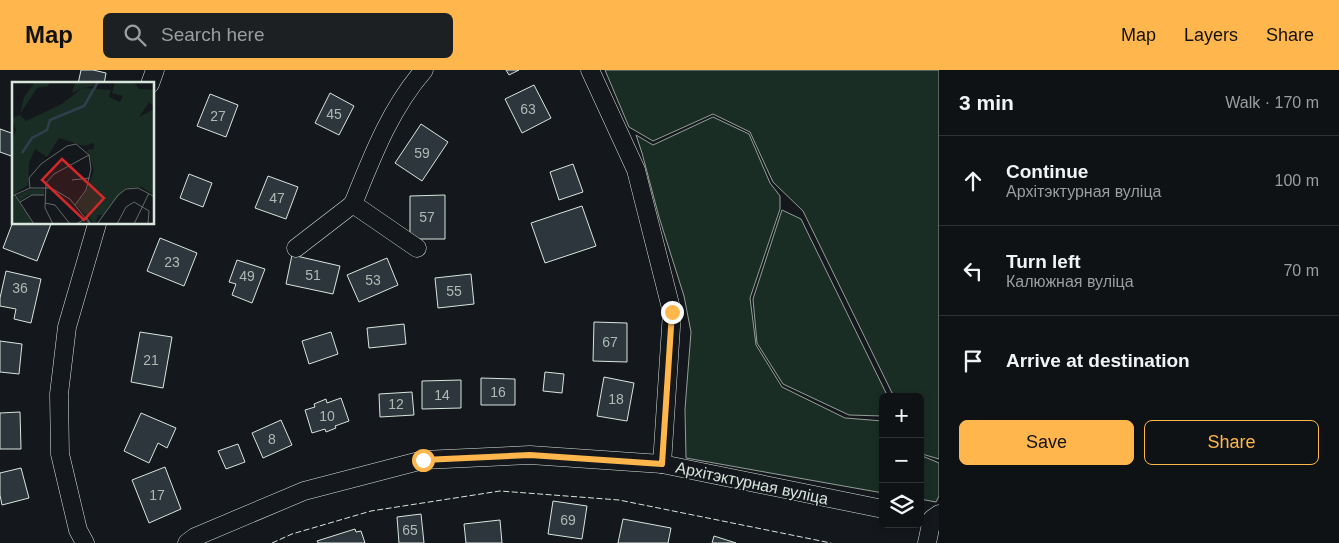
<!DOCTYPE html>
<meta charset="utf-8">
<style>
body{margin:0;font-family:Helvetica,sans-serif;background:#1d2022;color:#f1f3f6}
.controls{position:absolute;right:15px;bottom:15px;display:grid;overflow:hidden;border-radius:8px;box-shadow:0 2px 8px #0003}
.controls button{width:45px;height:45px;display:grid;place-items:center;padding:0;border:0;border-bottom:1px solid #2f3234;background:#0f1215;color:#f1f3f6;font:25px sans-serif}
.stop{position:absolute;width:15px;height:15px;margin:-11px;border:4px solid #ffb74d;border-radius:50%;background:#fff}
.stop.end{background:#ffb74d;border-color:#fff;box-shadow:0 1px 5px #0008}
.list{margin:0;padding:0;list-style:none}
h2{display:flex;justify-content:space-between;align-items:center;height:65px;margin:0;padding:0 20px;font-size:21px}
h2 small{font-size:16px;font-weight:400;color:#9b9ea0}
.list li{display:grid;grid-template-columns:32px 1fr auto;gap:15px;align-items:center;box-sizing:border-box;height:90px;padding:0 20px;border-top:1px solid #2f3234}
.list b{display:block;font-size:19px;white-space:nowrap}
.list p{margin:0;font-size:16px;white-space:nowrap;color:#9b9ea0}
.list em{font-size:16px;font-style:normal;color:#9b9ea0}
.actions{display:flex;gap:10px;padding:15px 20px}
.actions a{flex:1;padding:11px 0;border:1px solid #ffb74d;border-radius:8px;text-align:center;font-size:18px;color:#ffb74d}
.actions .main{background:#ffb74d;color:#111}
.icon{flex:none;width:28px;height:28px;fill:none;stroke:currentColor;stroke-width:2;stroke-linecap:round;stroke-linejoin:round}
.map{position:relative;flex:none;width:939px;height:473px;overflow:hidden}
header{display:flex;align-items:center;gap:30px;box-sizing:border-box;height:70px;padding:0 25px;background:#ffb74d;color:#111}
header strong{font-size:24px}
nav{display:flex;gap:28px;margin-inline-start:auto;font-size:18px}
.search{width:350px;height:45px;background:#1d2022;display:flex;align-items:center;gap:12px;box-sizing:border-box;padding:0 18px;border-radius:8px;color:#9b9ea0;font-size:19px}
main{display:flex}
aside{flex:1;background:#0f1215}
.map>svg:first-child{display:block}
</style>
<header>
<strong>Map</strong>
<div class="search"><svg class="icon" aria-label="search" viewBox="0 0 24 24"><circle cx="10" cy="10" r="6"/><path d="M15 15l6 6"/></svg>Search here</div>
<nav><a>Map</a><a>Layers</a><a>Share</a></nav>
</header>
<main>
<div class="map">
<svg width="939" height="473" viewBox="0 0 939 473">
<rect width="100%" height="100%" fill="#14181c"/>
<g fill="#1a2d24" stroke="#939e99">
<path d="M605,0H939V389L922,384L920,380V327H894L803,141L773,112L750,62L713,44L653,71L629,57Z"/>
<path d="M713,47L749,64L770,113L780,126V139L750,228L756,275L782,317L845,348L883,351V423L686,388L685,339L691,262L684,226L659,147L642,83L636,65L653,75Z"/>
<path d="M782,140L801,149L888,327H883V346L849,345L783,314L757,273L753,229Z"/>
<path d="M920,385L939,393V426L936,432L920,429Z"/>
</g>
<g fill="#2c363c" stroke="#d8e6dc">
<path d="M81,0H93L106,3L104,14H78Z"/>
<path d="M506,0H519L509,5Z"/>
<path d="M534,15L551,48L522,63L505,29Z"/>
<path d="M330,23L354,36L339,65L315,53Z"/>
<path d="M210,24L238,35L226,67L197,56Z"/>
<path d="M421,54L448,72L422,111L395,93Z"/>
<path d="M0,59L14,64V87L0,82Z"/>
<path d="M573,94L583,122L559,130L550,102Z"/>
<path d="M189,104L212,113L203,137L180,128Z"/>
<path d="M268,106L298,117L286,149L255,138Z"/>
<path d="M445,125V169H410V126Z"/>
<path d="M582,136L596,176L545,193L531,153Z"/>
<path d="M14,149V154H51L37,191L3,178Z"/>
<path d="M160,168L197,183L184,216L147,201Z"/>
<path d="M292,185L340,196L333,224L286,214Z"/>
<path d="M387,188L398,215L359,232L347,205Z"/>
<path d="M237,190L265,199L252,233L232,225L236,214L229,212Z"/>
<path d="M6,201L41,209L31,253L14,249L16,239L0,236V228Z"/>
<path d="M471,204L474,234L438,238L435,208Z"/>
<path d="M594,252L627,253V292L593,291Z"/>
<path d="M404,254L406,274L369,278L367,258Z"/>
<path d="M140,262L172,267L163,318L131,312Z"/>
<path d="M331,262L338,284L309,294L302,271Z"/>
<path d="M0,271L22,274L19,304L0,302Z"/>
<path d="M545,302L564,304L562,323L543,321Z"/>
<path d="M604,307L634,313L627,351L597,346Z"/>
<path d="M481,308L515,309V335H481Z"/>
<path d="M461,310V338L422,339V311Z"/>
<path d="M412,322L414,345L380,347L379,324Z"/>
<path d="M341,328L349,351L335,356L336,358L326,362L325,359L312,363L305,340L315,337L314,334L326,329L327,333Z"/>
<path d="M20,342L21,379H0V343Z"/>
<path d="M141,343L176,358L167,378L158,373L149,393L124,381Z"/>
<path d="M281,350L292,375L263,388L252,363Z"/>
<path d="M238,374L245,392L226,399L218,381Z"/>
<path d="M165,397L181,439L149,453L132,410Z"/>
<path d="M21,398L29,428L2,435L0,425V403Z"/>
<path d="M553,431L587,436L582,469L548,464Z"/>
<path d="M421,444L424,473H399L397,447Z"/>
<path d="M623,449L671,458L668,473H618Z"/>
<path d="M500,450L502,473H466L464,454Z"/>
<path d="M355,459L356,462L361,461L365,473H318L317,471Z"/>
<path d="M714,466L736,473H712Z"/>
</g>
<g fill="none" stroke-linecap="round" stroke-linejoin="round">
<g stroke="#d8e6dc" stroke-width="19">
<g id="minor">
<path d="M590,0L636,100L672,242L662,394"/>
<path d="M150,14L155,0"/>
<path d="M353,134C372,87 390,39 424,0"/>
<path d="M296,178L353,134L417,178"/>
<path d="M85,473L78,460L60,384L59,324L67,257L97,154"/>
<path d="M187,473L195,467L304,421L423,390L530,385L662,394L883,439"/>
<path d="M927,473L932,449L939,444"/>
</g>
</g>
<use href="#minor" stroke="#14181c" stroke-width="18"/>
<path stroke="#d8e6dc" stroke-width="1" stroke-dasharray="6 2.5" stroke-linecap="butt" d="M272,473L292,464L371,441L500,421L619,430L831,473"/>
</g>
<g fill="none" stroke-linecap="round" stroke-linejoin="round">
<path stroke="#ffb74d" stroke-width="6" d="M423,390L530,385L662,394L672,242"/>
</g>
<g text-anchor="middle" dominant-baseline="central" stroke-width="4" stroke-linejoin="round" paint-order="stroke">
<g font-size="14" fill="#adbab4">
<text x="528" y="39">63</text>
<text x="334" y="44">45</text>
<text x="218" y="46">27</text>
<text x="422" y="83">59</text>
<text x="277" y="128">47</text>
<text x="427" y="147">57</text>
<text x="172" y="192">23</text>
<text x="313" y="205">51</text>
<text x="247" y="206">49</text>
<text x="373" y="210">53</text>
<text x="20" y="218">36</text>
<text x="454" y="221">55</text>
<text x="610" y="272">67</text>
<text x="151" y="290">21</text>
<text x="498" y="322">16</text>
<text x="442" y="325">14</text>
<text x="616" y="329">18</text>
<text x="396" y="334">12</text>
<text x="327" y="346">10</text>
<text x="272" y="369">8</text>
<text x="157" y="425">17</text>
<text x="568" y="450">69</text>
<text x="410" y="460">65</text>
</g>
<g font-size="16" fill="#d8e6dc" stroke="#14181c">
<text transform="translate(752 413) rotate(12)">Архітэктурная вуліца</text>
</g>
</g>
<g transform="translate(12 12)">
<rect width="142" height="142" fill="#14181c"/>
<path d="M23,0H38L36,4L25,6L8,32L12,15ZM63,0L87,3L71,6L99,8L97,15L108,20L111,14L100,11L103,0H122L127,7L142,8V24L137,20L127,35L142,27V113L130,105L114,106L91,133H86L83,142H80L81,140L64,123L75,108L82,88L75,68L82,67V61L72,64L47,56L35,75L23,67L17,81L16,103L0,113V60L4,48L0,36L8,33L14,39L50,22L70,6L60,11ZM32,107V113H16L8,119L5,113L17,108ZM2,114L4,115L21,142H0Z" fill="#1a2d24"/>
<path fill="none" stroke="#2f3f4d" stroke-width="2.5" d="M10,71L20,56L35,48L38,38L72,24L86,0"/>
<path fill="none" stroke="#626a69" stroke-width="1" d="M60,98L78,96M18,106L17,96L29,82L55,64L64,62L77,73L79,87L74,108L63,123M3,113L22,142M0,114L18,106H39L58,117L78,142M8,120L20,113H32M33,121L43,123L58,142M41,142L33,126L34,101L42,92L77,73M64,142L75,136L79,142M85,142L106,113L114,107L126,106L143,115M105,142L114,125L122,120L137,129L136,142M122,142L137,111"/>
<path fill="#d62828" fill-opacity="0.15" stroke="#d62828" stroke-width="2.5" d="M50,77L92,116L72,138L30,98Z"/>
<rect width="142" height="142" fill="none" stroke="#d8e6dc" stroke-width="2.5"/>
</g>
</svg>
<div class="controls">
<button>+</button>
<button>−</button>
<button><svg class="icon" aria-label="layers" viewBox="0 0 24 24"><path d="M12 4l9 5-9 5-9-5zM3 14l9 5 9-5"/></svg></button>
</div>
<div class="stop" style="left:423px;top:390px"></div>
<div class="stop end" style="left:672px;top:242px"></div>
</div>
<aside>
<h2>3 min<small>Walk · 170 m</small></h2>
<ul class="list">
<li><svg class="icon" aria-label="ahead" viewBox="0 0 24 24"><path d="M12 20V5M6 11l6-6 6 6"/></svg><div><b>Continue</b><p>Архітэктурная вуліца</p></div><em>100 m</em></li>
<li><svg class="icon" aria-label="left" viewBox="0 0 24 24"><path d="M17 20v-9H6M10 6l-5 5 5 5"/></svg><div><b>Turn left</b><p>Калюжная вуліца</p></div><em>70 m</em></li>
<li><svg class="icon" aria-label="arrive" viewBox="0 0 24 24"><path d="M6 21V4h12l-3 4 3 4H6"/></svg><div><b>Arrive at destination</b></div></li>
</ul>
<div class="actions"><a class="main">Save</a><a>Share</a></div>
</aside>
</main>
